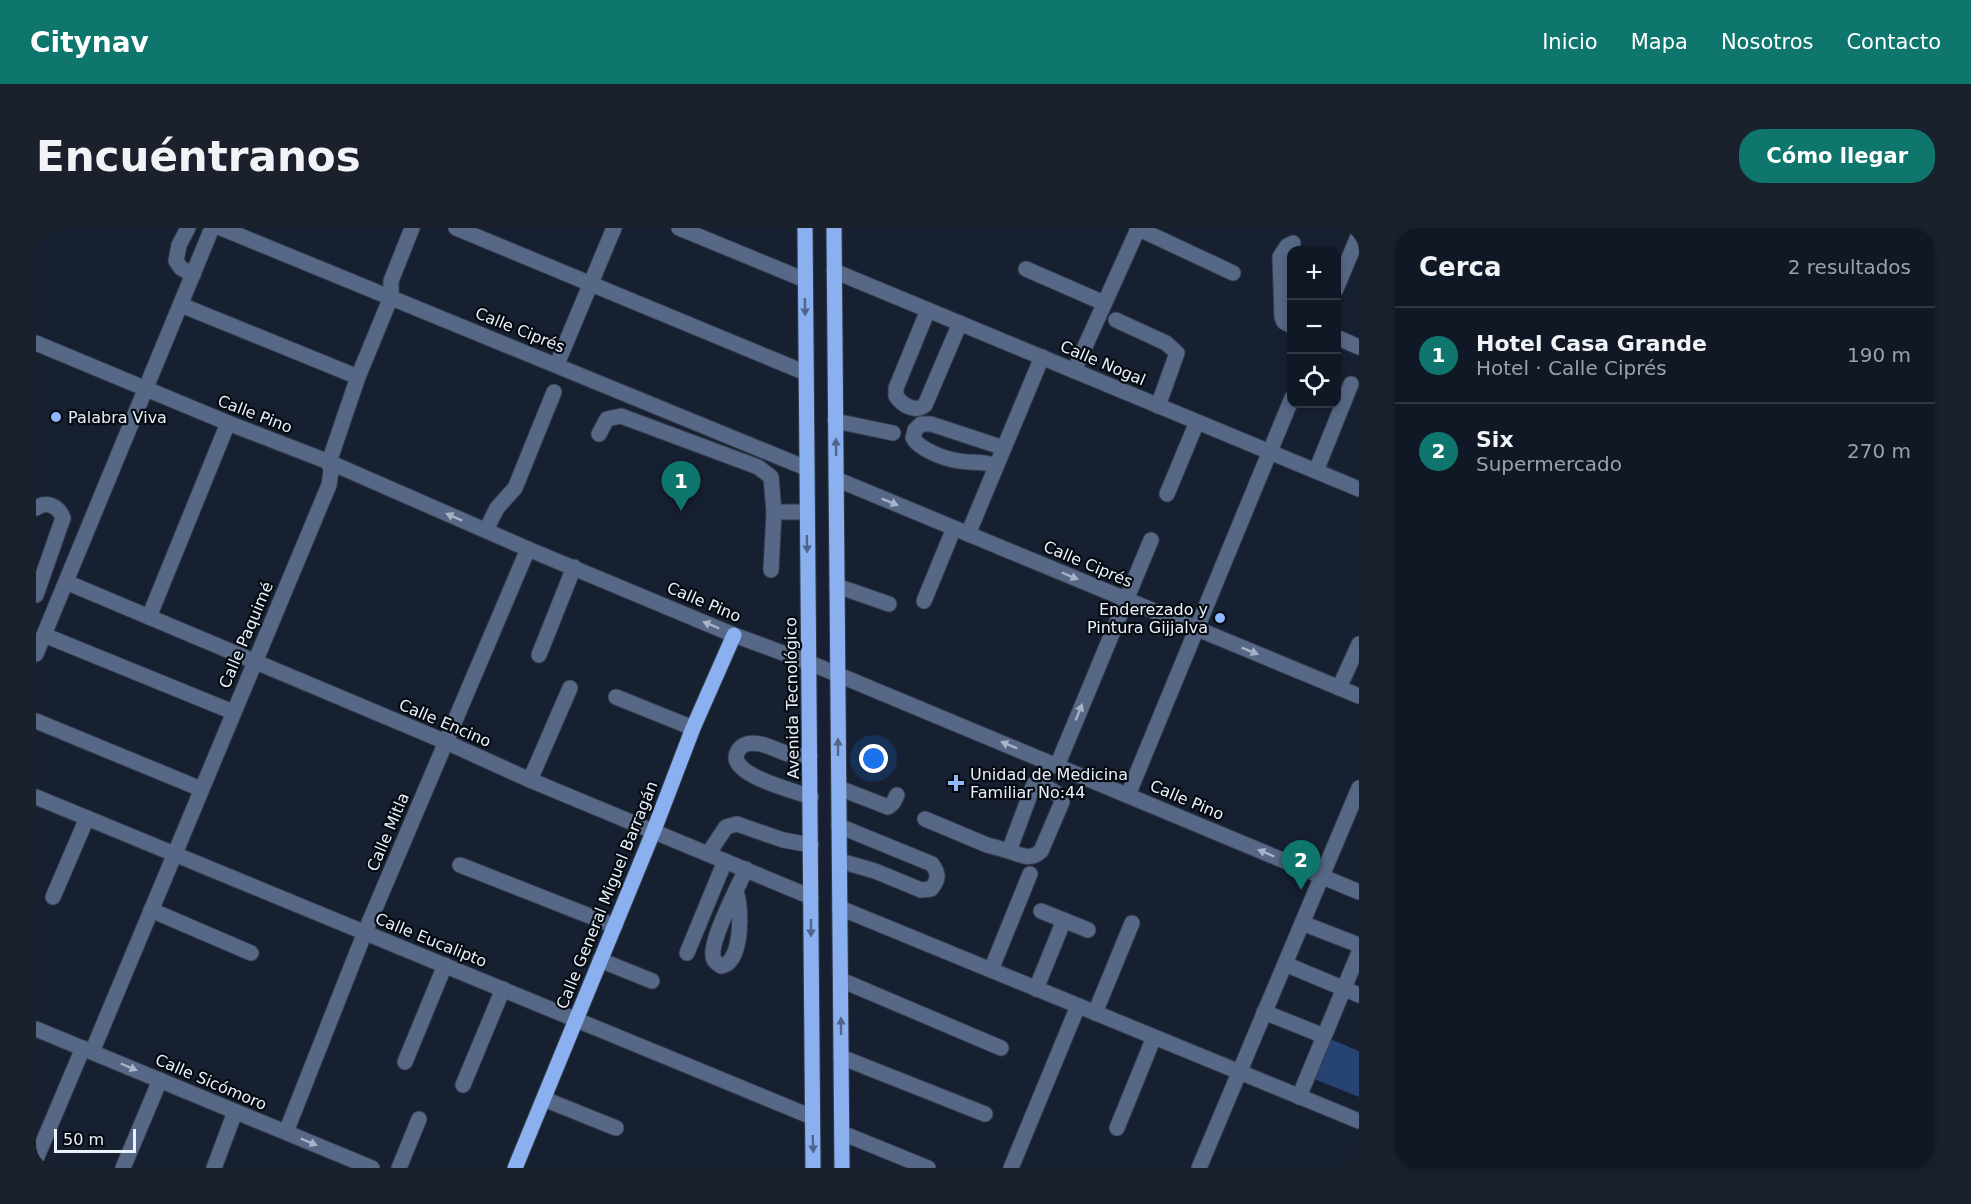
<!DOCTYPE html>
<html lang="es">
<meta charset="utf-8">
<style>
body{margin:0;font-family:"DejaVu Sans",sans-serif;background:#1a212d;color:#f1f3f6}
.controls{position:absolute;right:18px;top:18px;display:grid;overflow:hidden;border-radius:12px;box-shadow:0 3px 9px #0003}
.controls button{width:54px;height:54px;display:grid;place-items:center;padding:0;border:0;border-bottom:2px solid #303742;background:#111825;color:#f1f3f6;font:30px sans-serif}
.scale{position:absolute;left:18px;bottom:15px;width:82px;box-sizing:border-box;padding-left:6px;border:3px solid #e9f0fb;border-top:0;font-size:16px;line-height:21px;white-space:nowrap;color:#e9f0fb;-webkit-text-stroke:4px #060a11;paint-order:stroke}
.you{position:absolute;left:838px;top:531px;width:21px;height:21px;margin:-15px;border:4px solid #fff;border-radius:50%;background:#1a73e8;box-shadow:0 0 0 9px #1a73e833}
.badge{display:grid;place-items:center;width:39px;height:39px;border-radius:50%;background:#0f766e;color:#fff;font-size:20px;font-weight:700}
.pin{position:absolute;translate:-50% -50px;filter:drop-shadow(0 2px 3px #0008)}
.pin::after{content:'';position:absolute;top:32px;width:21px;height:18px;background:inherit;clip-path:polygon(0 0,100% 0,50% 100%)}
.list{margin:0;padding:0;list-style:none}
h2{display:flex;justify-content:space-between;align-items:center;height:78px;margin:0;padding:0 24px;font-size:26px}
h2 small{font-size:20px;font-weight:400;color:#9ca0a7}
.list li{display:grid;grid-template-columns:39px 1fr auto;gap:18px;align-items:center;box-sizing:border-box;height:96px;padding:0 24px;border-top:2px solid #303742}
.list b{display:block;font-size:22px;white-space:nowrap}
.list p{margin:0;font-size:20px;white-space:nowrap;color:#9ca0a7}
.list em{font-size:20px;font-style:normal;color:#9ca0a7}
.icon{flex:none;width:33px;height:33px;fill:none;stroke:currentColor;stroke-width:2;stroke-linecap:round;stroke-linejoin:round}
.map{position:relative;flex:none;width:1323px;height:940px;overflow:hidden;border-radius:24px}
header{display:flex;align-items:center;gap:36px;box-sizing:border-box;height:84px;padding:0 30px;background:#0f766e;color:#fff}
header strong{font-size:28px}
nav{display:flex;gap:33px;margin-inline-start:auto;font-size:21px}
.intro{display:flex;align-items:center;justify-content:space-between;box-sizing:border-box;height:144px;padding:0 36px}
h1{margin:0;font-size:42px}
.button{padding:15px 27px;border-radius:24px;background:#0f766e;color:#fff;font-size:21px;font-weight:700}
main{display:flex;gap:36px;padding:0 36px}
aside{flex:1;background:#111825;border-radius:24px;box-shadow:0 3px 9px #0003}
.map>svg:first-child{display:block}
</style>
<header>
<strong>Citynav</strong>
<nav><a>Inicio</a><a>Mapa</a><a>Nosotros</a><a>Contacto</a></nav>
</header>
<div class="intro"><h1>Encuéntranos</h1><a class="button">Cómo llegar</a></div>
<main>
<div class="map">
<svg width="1323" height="940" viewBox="0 0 1323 940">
<rect width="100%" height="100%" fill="#172031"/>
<path fill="#274373" d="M1294,811L1323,823V869L1278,851Z"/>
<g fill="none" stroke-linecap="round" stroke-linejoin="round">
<g stroke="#343d4d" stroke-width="17">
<g id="minor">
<path d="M152,0L143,17L140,33L145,40L157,47"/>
<path d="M185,0L770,240"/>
<path d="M420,0L770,145"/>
<path d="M643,0L769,52"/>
<path d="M1101,0L1197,45"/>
<path d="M990,41L1068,75"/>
<path d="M798,43L1323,261"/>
<path d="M1300,61L1323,6"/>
<path d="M145,77L322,149"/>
<path d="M892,82L860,160V168C866,177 879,185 889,177L924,95"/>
<path d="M1080,92L1130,115L1141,125L1122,178"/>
<path d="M1256,98L1248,94L1246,89L1244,29L1251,18L1257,15"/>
<path d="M1300,109L1323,119"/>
<path d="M0,115L192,195L293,234L492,321L698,407L774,435L1323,664"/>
<path d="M521,136L578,0"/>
<path d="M1038,143L1102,1"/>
<path d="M799,193L857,205"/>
<path d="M563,206L571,191L585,188L722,239L735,249L738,284H771"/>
<path d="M960,238C943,232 938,236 923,233C909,231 884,222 877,210L879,202L885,196H895L968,220"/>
<path d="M1280,243L1315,156"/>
<path d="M800,251L1323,468"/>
<path d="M1131,266L1161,194"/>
<path d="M0,280C10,273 22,277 27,290L0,367"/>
<path d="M450,302L461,280L479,260L518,164"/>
<path d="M932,306L1006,129"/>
<path d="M735,342L738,284"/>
<path d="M30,354L410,514L494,552L775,669"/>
<path d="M801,358L853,376"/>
<path d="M888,373L918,300"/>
<path d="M113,389L192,195"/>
<path d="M8,407L197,484"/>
<path d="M0,426L176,0"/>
<path d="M503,427L538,339"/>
<path d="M1303,460L1323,416"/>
<path d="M580,469L657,500"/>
<path d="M0,493L165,561"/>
<path d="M774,528C768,527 762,527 756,527C742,524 725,512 711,516C706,517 703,520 701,525C692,547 759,563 775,569"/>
<path d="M1021,538L1115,312"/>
<path d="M494,552L534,460"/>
<path d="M998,556C1009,559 1024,563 1026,574L1005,623C995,633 984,627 973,623Z"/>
<path d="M803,560L852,579L857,575L861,567"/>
<path d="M1092,567L1256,170"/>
<path d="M0,569L776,889"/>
<path d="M889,591L951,617L973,623"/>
<path d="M803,598L896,636C903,646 903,651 895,661L885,662L839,643L804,633"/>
<path d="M672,626L690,599L701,596L747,612L775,617"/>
<path d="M424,637L579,698"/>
<path d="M700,664C706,679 707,735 685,738C681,735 677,733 677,727C675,710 702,659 710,641"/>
<path d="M17,669L51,590"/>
<path d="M804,680L1323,893"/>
<path d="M115,682L215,725"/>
<path d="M1005,683L1052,702"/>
<path d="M1266,695L1323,717"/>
<path d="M651,725L689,633"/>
<path d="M564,732L616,753"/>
<path d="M1249,736L1323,767"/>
<path d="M955,742L994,646"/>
<path d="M805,752L965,820"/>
<path d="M1000,761L1028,692"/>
<path d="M1228,784L1288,808"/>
<path d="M1059,785L1096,695"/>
<path d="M0,801L336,940"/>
<path d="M56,824L293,257L295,243L293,234L322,149L355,69V53L376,0"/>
<path d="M805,829L949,886"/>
<path d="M369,834L409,737"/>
<path d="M427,857L467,761"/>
<path d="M1263,869L1323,724"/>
<path d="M508,871L580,900"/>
<path d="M1081,900L1118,809"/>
<path d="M250,904L329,704L492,321"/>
<path d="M806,905L892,940"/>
<path d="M0,931L47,820"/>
<path d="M87,940L124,852"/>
<path d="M178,940L199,884"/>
<path d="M363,940L383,891"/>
<path d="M975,940L1042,778"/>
<path d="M1163,940L1323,560"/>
</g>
</g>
<g stroke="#343d4d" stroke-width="17">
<g id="major">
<path d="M769,0L777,940"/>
<path d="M798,0L806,940"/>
<path d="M479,940L618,602L657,500L698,407"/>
</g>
</g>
<use href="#minor" stroke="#566886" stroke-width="15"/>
<use href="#major" stroke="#8bb0ef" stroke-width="15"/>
</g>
<defs><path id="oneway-solid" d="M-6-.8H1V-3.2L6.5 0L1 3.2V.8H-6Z" transform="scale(1.5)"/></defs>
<g fill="#4f658b">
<use href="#oneway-solid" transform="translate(769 79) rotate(89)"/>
<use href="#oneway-solid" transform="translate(800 219) rotate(-91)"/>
<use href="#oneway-solid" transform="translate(771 316) rotate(89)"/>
<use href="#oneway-solid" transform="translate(802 519) rotate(-90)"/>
<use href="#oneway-solid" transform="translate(775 700) rotate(90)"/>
<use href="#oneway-solid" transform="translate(805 798) rotate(-90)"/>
<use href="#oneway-solid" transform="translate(777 916) rotate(88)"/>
</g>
<g fill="#a7b3c6">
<use href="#oneway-solid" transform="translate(854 274) rotate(22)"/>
<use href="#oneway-solid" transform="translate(418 289) rotate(-156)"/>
<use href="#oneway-solid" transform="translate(1034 348) rotate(23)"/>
<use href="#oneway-solid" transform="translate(675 397) rotate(-157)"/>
<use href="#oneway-solid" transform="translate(1214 423) rotate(22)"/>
<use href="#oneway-solid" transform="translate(1043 484) rotate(-68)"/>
<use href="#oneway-solid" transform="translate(973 517) rotate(-158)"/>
<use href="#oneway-solid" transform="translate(1230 625) rotate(-157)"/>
<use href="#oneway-solid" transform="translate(93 839) rotate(23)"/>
<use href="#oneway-solid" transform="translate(273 914) rotate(23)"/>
</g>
<g fill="#90b8fd" stroke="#060a11" stroke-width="2">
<circle cx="20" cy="189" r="6"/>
<circle cx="1184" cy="390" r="6"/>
<path d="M917 546h6v6h6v6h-6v6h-6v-6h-6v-6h6z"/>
</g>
<g text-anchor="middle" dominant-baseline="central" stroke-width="4.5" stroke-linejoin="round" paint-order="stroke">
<g font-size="16" fill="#e9f0fb" stroke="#060a11">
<text transform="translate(484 102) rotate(22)">Calle Ciprés</text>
<text transform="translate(1067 135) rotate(23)">Calle Nogal</text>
<text transform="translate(219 186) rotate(21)">Calle Pino</text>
<text transform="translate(1052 336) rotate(23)">Calle Ciprés</text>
<text transform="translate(668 374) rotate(23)">Calle Pino</text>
<text transform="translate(210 407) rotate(-67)">Calle Paquimé</text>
<text transform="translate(756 470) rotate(-91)">Avenida Tecnológico</text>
<text transform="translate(409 495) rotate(23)">Calle Encino</text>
<text transform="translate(1151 572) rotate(23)">Calle Pino</text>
<text transform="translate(352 604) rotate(-67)">Calle Mitla</text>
<text transform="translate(571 667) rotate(-68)">Calle General Miguel Barragán</text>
<text transform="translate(395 712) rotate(22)">Calle Eucalipto</text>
<text transform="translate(175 854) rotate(23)">Calle Sicómoro</text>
</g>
<g font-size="16" fill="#e9f0fb" stroke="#060a11" text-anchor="start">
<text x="32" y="189">Palabra Viva</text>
<text x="1172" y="381" text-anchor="end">Enderezado y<tspan x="1172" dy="18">Pintura Gijjalva</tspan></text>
<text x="934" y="546">Unidad de Medicina<tspan x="934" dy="18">Familiar No:44</tspan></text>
</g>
</g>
</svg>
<div class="controls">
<button>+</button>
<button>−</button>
<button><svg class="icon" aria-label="locate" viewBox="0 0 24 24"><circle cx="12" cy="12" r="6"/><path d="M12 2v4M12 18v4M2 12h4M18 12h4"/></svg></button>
</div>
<div class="scale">50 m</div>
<div class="you"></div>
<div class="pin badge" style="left:645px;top:283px">1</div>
<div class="pin badge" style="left:1265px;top:662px">2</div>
</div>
<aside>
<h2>Cerca<small>2 resultados</small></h2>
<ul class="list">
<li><span class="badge">1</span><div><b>Hotel Casa Grande</b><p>Hotel · Calle Ciprés</p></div><em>190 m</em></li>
<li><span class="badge">2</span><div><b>Six</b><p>Supermercado</p></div><em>270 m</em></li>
</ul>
</aside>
</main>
